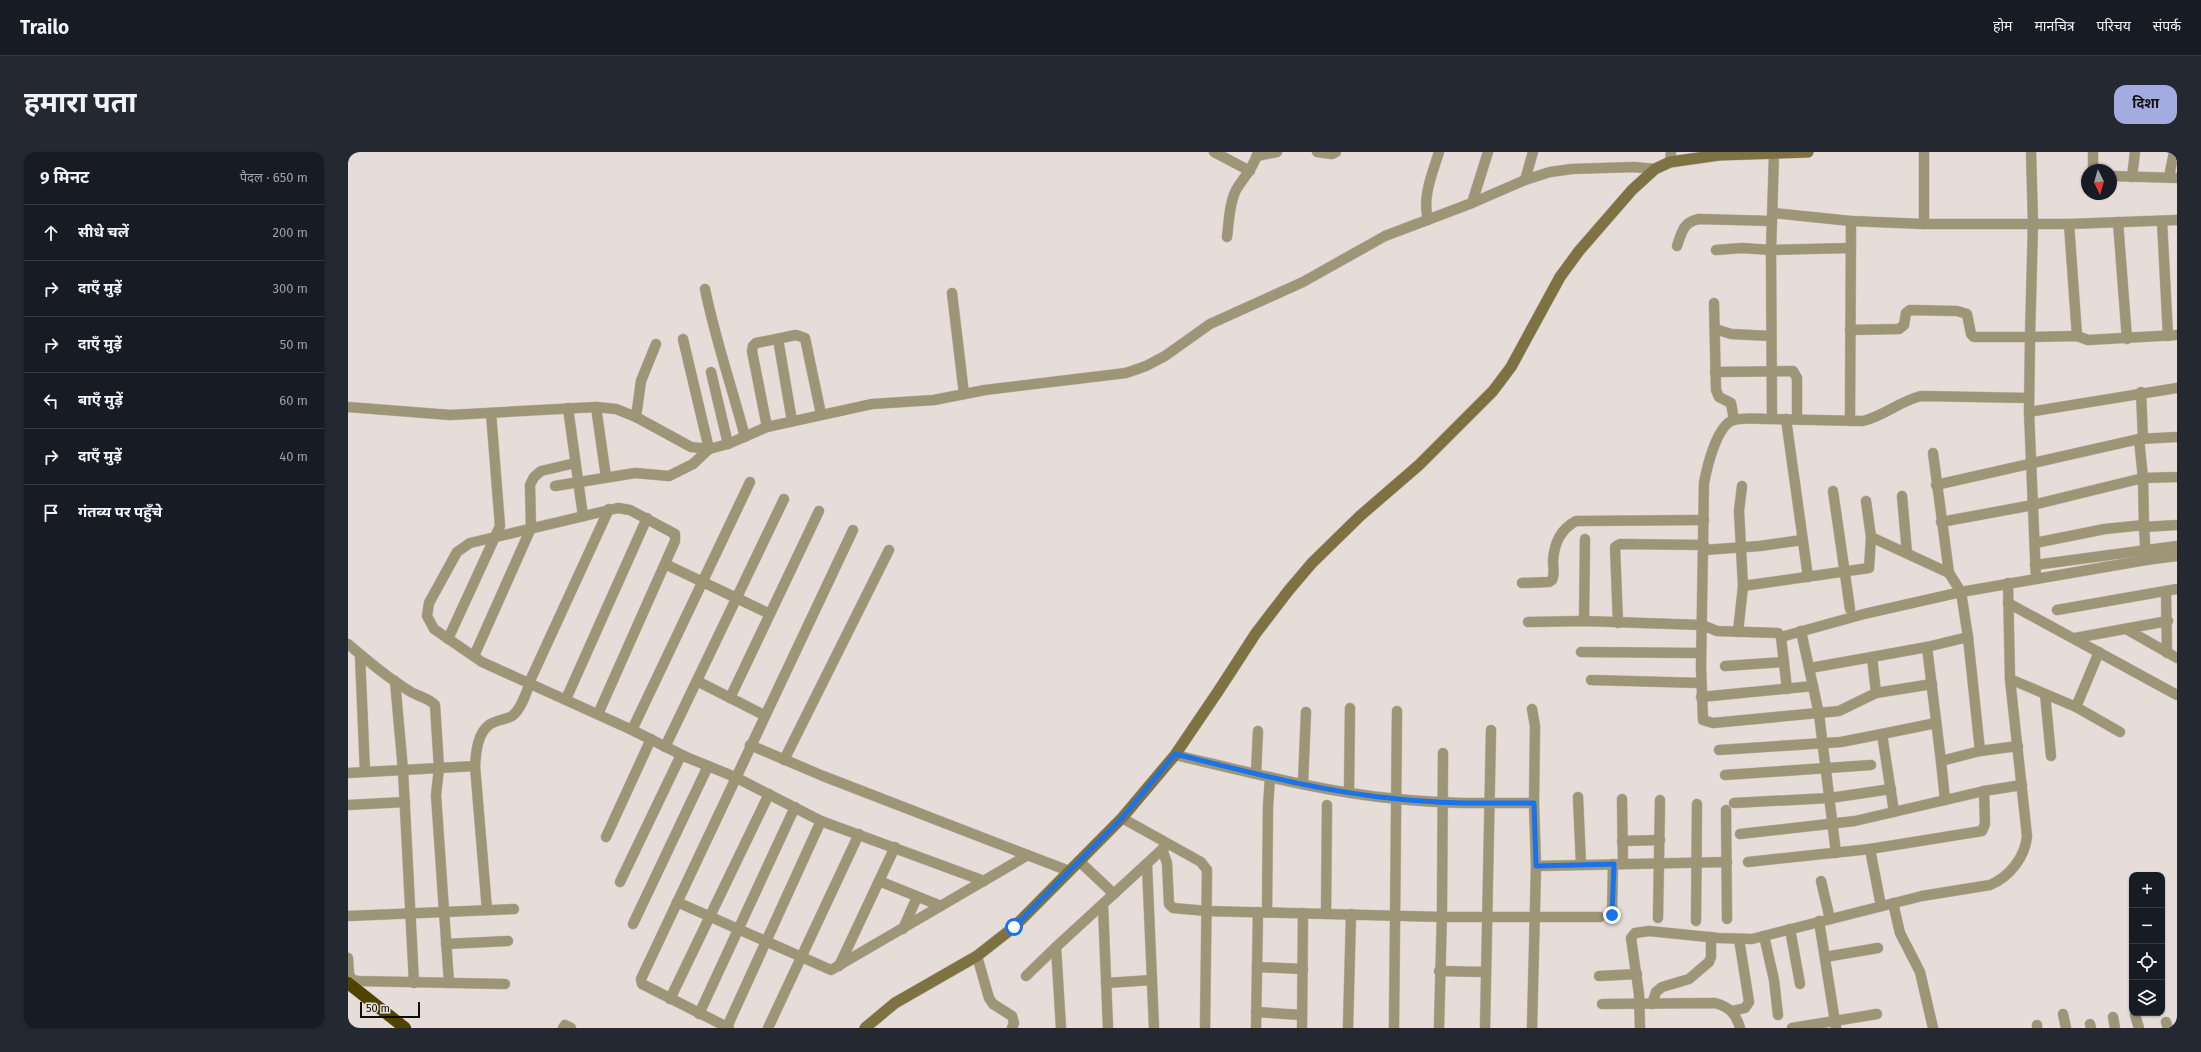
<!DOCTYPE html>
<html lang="hi">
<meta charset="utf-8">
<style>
body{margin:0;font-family:"Fira Sans","Noto Sans Devanagari",sans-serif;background:#242831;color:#f1f3f6}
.controls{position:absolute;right:12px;bottom:12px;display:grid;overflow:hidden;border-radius:8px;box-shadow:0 1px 3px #0004}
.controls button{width:36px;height:36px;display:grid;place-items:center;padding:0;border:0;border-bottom:1px solid #363941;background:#171b24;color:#f1f3f6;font:20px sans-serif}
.compass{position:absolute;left:1733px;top:12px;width:36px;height:36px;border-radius:50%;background:#171b24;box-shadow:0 1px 3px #0004;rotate:175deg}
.scale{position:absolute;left:12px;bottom:10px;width:60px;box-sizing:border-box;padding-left:4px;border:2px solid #0f0c0a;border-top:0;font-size:11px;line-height:14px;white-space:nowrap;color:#0f0c0a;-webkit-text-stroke:3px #e6ddd9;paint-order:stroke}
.stop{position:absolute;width:12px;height:12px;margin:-9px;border:3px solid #1a73e8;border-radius:50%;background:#fff}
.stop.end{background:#1a73e8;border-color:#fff;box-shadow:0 1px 4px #0008}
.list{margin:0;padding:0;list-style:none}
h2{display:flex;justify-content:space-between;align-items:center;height:52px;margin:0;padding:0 16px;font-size:17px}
h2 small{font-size:13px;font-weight:400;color:#9ea1a6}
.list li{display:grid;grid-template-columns:26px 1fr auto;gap:12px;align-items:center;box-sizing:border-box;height:56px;padding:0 16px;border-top:1px solid #363941}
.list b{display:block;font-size:15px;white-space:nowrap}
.list em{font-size:13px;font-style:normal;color:#9ea1a6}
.icon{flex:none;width:22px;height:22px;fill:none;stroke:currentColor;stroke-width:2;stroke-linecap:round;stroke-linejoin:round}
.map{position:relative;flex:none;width:1829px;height:876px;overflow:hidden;border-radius:12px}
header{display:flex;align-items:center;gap:24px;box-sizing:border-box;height:56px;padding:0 20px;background:#171b24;border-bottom:1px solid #363941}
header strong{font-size:19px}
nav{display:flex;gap:22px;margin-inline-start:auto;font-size:14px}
.intro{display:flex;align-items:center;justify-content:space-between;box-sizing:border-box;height:96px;padding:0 24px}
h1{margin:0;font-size:28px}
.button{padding:10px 18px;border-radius:12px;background:#a3abe1;color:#111;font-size:14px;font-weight:700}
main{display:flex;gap:24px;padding:0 24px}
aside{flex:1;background:#171b24;border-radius:12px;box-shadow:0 1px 3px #0004}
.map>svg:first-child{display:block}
</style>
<header>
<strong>Trailo</strong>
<nav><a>होम</a><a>मानचित्र</a><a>परिचय</a><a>संपर्क</a></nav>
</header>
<div class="intro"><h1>हमारा पता</h1><a class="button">दिशा</a></div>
<main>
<aside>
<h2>9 मिनट<small>पैदल · 650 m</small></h2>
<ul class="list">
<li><svg class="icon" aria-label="ahead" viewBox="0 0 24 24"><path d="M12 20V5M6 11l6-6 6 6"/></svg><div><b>सीधे चलें</b></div><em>200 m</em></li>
<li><svg class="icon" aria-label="right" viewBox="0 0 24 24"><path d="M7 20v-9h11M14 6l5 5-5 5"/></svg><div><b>दाएँ मुड़ें</b></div><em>300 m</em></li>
<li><svg class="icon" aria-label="right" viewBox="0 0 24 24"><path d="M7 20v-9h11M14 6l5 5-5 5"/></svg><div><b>दाएँ मुड़ें</b></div><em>50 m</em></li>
<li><svg class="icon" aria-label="left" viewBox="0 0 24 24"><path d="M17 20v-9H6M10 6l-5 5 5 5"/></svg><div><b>बाएँ मुड़ें</b></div><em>60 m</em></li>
<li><svg class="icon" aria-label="right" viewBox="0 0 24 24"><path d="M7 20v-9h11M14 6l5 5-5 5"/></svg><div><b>दाएँ मुड़ें</b></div><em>40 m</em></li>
<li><svg class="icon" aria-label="arrive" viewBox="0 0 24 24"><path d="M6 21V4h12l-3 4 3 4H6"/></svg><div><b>गंतव्य पर पहुँचे</b></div></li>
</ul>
</aside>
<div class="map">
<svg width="1829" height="876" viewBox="0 0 1829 876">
<rect width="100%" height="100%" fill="#e6ddd9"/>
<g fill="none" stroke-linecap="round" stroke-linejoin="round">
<g stroke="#bfb7b4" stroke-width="11">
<g id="minor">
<path d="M866,0L902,19"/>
<path d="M969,0L984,2L988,0"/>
<path d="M1576,0V72H1721L1729,184"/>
<path d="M1426,2L1423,98L1424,267L1515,269C1536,264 1552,249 1573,244L1681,246"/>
<path d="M909,4L929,0"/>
<path d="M1322,10L1323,0"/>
<path d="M1745,18V0"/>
<path d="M1763,24L1829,26"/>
<path d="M1784,25L1787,0"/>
<path d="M1821,25L1826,0"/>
<path d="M1177,28L1185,0"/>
<path d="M1124,51L1140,0"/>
<path d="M1425,61L1503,69L1576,72"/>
<path d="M1080,68C1074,44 1084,23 1091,0"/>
<path d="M1814,69L1820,184"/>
<path d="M1770,70L1779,187"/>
<path d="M1721,72L1829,68"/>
<path d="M879,85C881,70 881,52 888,38C897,23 905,17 910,0"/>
<path d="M1329,94C1334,80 1335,70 1351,67L1424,69"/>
<path d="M1368,98L1394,96L1423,98L1503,96"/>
<path d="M357,137C367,187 384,235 397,285"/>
<path d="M604,141L616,242"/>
<path d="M1366,151L1368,238L1371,245L1383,251L1386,268"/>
<path d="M1367,177L1383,182L1423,184"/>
<path d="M1502,178L1551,177L1556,173L1558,161L1562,158L1609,159L1619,162L1623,182L1626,185H1682L1685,71L1683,0"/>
<path d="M1829,183L1740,188L1729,184L1682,185L1681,260L1829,236"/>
<path d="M430,187L444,269"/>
<path d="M363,220L380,292"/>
<path d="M1367,220L1445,219L1449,226V267"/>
<path d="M1793,240L1795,287"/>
<path d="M0,255L102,263L248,255L268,257L288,265L343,295L361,297L380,292L419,275L524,252L586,248L637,238L778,221L798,214L817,204L862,172L955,130L1037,84L1124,51L1177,28L1202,20L1224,17L1286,15L1307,17"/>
<path d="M248,255L258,325"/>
<path d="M220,256L235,364"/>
<path d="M1681,260L1688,427L1798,408"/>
<path d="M288,265L293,229L308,192"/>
<path d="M1424,267C1412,267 1398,265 1386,268C1369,272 1359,315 1356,331L1353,515L1355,568L1365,571L1491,559L1528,541"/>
<path d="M1438,267L1460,425"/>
<path d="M1502,269L1503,69"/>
<path d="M419,275L404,199L405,194L408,191L448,183L457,186L473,262"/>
<path d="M1791,287L1795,326L1796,375"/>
<path d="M1585,301L1601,421"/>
<path d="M1588,333L1791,287L1829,285"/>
<path d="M207,334L287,321L321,324L345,312L361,297L335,187"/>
<path d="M1485,339L1502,457"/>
<path d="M1554,344L1559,401"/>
<path d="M1593,370L1685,353L1795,326L1829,325"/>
<path d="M1829,373L1796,375L1798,408L1829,404"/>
<path d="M1687,391L1757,377L1796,373"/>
<path d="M1356,398L1412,394L1454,388"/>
<path d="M317,412L422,462"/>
<path d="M1687,413L1829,394"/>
<path d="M1174,431L1201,430L1204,428C1207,422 1205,415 1205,409C1206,391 1213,377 1228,369L1356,368"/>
<path d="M1395,434L1521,416L1523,385L1518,349"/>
<path d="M1818,439L1819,501"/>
<path d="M1660,451L1829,543"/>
<path d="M1709,458L1829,437"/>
<path d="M1236,469L1237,387"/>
<path d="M1180,470L1236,469L1354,473L1369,479L1430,481L1433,485L1439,537"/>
<path d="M1270,471L1267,395L1272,392L1356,393"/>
<path d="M1778,477L1829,506"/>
<path d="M1453,479L1471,562L1488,701"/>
<path d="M1390,480L1395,434L1391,359L1394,334"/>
<path d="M1433,485L1516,462L1613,440L1601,421L1523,385"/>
<path d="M1727,486L1820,469"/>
<path d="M100,487L152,374L143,261"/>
<path d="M0,492C20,509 40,526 63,540C70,544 82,547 87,553L91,616L0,621"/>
<path d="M1579,495L1524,505L1528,541L1584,532"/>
<path d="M1233,500L1353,501"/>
<path d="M12,503L17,620"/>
<path d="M126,504L183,376L182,333L186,325L193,319L227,311"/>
<path d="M1377,514L1436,510"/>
<path d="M1462,516L1524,505"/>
<path d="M1662,527L1728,555L1772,580"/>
<path d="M1243,528L1353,531"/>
<path d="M47,529L55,618L66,831"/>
<path d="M349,529L416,563"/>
<path d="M181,531L261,357"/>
<path d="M1697,542L1703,604"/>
<path d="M1353,545L1465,534"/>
<path d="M382,546L471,359"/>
<path d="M218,547L299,366"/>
<path d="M1728,555L1751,500"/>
<path d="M250,562L327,389V382L282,358L270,356L122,391L109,400L81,451L79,464L86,477L134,510L284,578L338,605L387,625L473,669L636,729"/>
<path d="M284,578L402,330"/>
<path d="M402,593L475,624L721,719"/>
<path d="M1670,594L1632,599L1620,485L1613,440L1688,427"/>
<path d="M317,595L436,347"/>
<path d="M1371,598L1493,590L1534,582"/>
<path d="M827,603C900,620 975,640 1050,647C1095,652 1140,651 1186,651"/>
<path d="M436,608L541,398"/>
<path d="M1593,609L1579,495L1620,485"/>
<path d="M127,614L139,758"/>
<path d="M908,621L910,579"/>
<path d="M1377,623L1523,613"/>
<path d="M955,631L958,560"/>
<path d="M1001,640L1002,556"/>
<path d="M1230,645L1233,713"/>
<path d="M1274,647L1275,712"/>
<path d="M1597,648L1593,609L1632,599"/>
<path d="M1386,651L1482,646L1543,637"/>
<path d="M0,653L57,650"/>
<path d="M1378,658L1379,767"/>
<path d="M1546,660L1534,582L1588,571"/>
<path d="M774,666L853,710L859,718L857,876"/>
<path d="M1392,682L1507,669L1636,639"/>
<path d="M258,685L303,587"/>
<path d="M1274,689L1312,688"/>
<path d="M814,697L819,711L821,752L825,756L859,759L1094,765H1252"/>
<path d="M1522,697L1533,754"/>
<path d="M731,709L766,742"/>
<path d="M1400,710L1522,697L1634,679L1637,672L1636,639L1674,633"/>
<path d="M799,712L806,876"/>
<path d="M1188,714L1379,710"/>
<path d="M531,729L593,754"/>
<path d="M1473,729L1482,767"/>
<path d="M272,730L333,603"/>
<path d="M329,750L483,818L680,703"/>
<path d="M1545,751L1552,781L1572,820L1585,876"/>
<path d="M755,753L760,876"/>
<path d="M919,760L920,655L922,625"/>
<path d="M978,762L979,653"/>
<path d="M1264,763L1265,712"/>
<path d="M0,764L166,757"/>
<path d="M1310,766L1312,648"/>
<path d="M1348,769L1349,652"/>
<path d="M1471,769L1488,876"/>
<path d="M285,772L360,614"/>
<path d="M555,777L569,745"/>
<path d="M1442,777L1452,832"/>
<path d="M1416,784L1426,828L1430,863"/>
<path d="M98,792L160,789"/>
<path d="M629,804L641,846L645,852L664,864L666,871L664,876"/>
<path d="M1477,805L1530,796"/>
<path d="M0,806L1,822L4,828L10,829L157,832"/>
<path d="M491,814L547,695"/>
<path d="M909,815L955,817"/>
<path d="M1091,819L1137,820"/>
<path d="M678,824L708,795"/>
<path d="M1251,824L1289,822"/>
<path d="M101,831L88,643L91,616L127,614C128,601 129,582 141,573C147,568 157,568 164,564C173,558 178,541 182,531"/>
<path d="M758,831L804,828"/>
<path d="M322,847L421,642"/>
<path d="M1254,852L1367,851C1382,855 1388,862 1392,876"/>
<path d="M1304,852L1308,840L1314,835L1341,827L1361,810L1363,805V785"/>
<path d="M1384,859L1397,856L1401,850L1391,787"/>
<path d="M908,860L954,863"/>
<path d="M351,862L447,655"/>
<path d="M1715,862L1718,876"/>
<path d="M1787,863L1791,876"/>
<path d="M1765,865L1767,876"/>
<path d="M1818,870L1820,876"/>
<path d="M1742,872L1743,876"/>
<path d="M1689,873V876"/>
<path d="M379,875L473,669"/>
<path d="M215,876L217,873L223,876"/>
<path d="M381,876L294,832L293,827L505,378"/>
<path d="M420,876L511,682"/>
<path d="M713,876L708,795L819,693"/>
<path d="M908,876L910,760"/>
<path d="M954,876L955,761"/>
<path d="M1000,876L1003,762"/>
<path d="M1046,876L1049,559"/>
<path d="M1091,876L1094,760L1095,601"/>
<path d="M1137,876L1143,578"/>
<path d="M1184,876L1188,714L1186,651L1187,574L1184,557"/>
<path d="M1292,876L1291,842L1283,786L1287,781L1301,779L1370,786L1404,787L1574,744L1642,733C1661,725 1677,706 1679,684L1662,527L1660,431"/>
<path d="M1444,876L1529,862"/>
</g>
</g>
<g stroke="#bfb7b4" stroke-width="12">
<path id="secondary" d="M517,876L547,851L629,804L666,775L774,666L827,603L871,538L908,481L941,438L964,411L1012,364L1071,313L1145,239L1163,215L1212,125L1231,99L1284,38L1307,17L1322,10L1371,3L1460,0"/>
</g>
<g stroke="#bfb7b4" stroke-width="13">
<path id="motorway" d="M0,831L57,876"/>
</g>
<use href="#minor" stroke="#9d9576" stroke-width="10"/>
<use href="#secondary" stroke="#7e7142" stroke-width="11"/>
<use href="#motorway" stroke="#504200" stroke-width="12"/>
</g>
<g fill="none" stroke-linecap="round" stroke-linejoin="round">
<path stroke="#1a73e8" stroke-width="5" d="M666,775L774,666L827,602C900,620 975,640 1050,647C1095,652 1140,651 1186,651L1188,714L1266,712L1264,763"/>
</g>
</svg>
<div class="controls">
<button>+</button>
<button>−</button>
<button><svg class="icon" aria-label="locate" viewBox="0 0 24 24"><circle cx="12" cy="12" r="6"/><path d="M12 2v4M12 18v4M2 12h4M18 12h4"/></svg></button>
<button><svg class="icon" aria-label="layers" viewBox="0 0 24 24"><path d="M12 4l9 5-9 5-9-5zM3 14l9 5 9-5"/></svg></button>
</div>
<svg class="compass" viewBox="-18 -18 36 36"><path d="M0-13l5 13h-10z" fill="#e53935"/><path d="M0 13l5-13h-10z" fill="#9ea1a6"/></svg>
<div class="scale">50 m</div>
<div class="stop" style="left:666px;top:775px"></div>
<div class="stop end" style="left:1264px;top:763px"></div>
</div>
</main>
